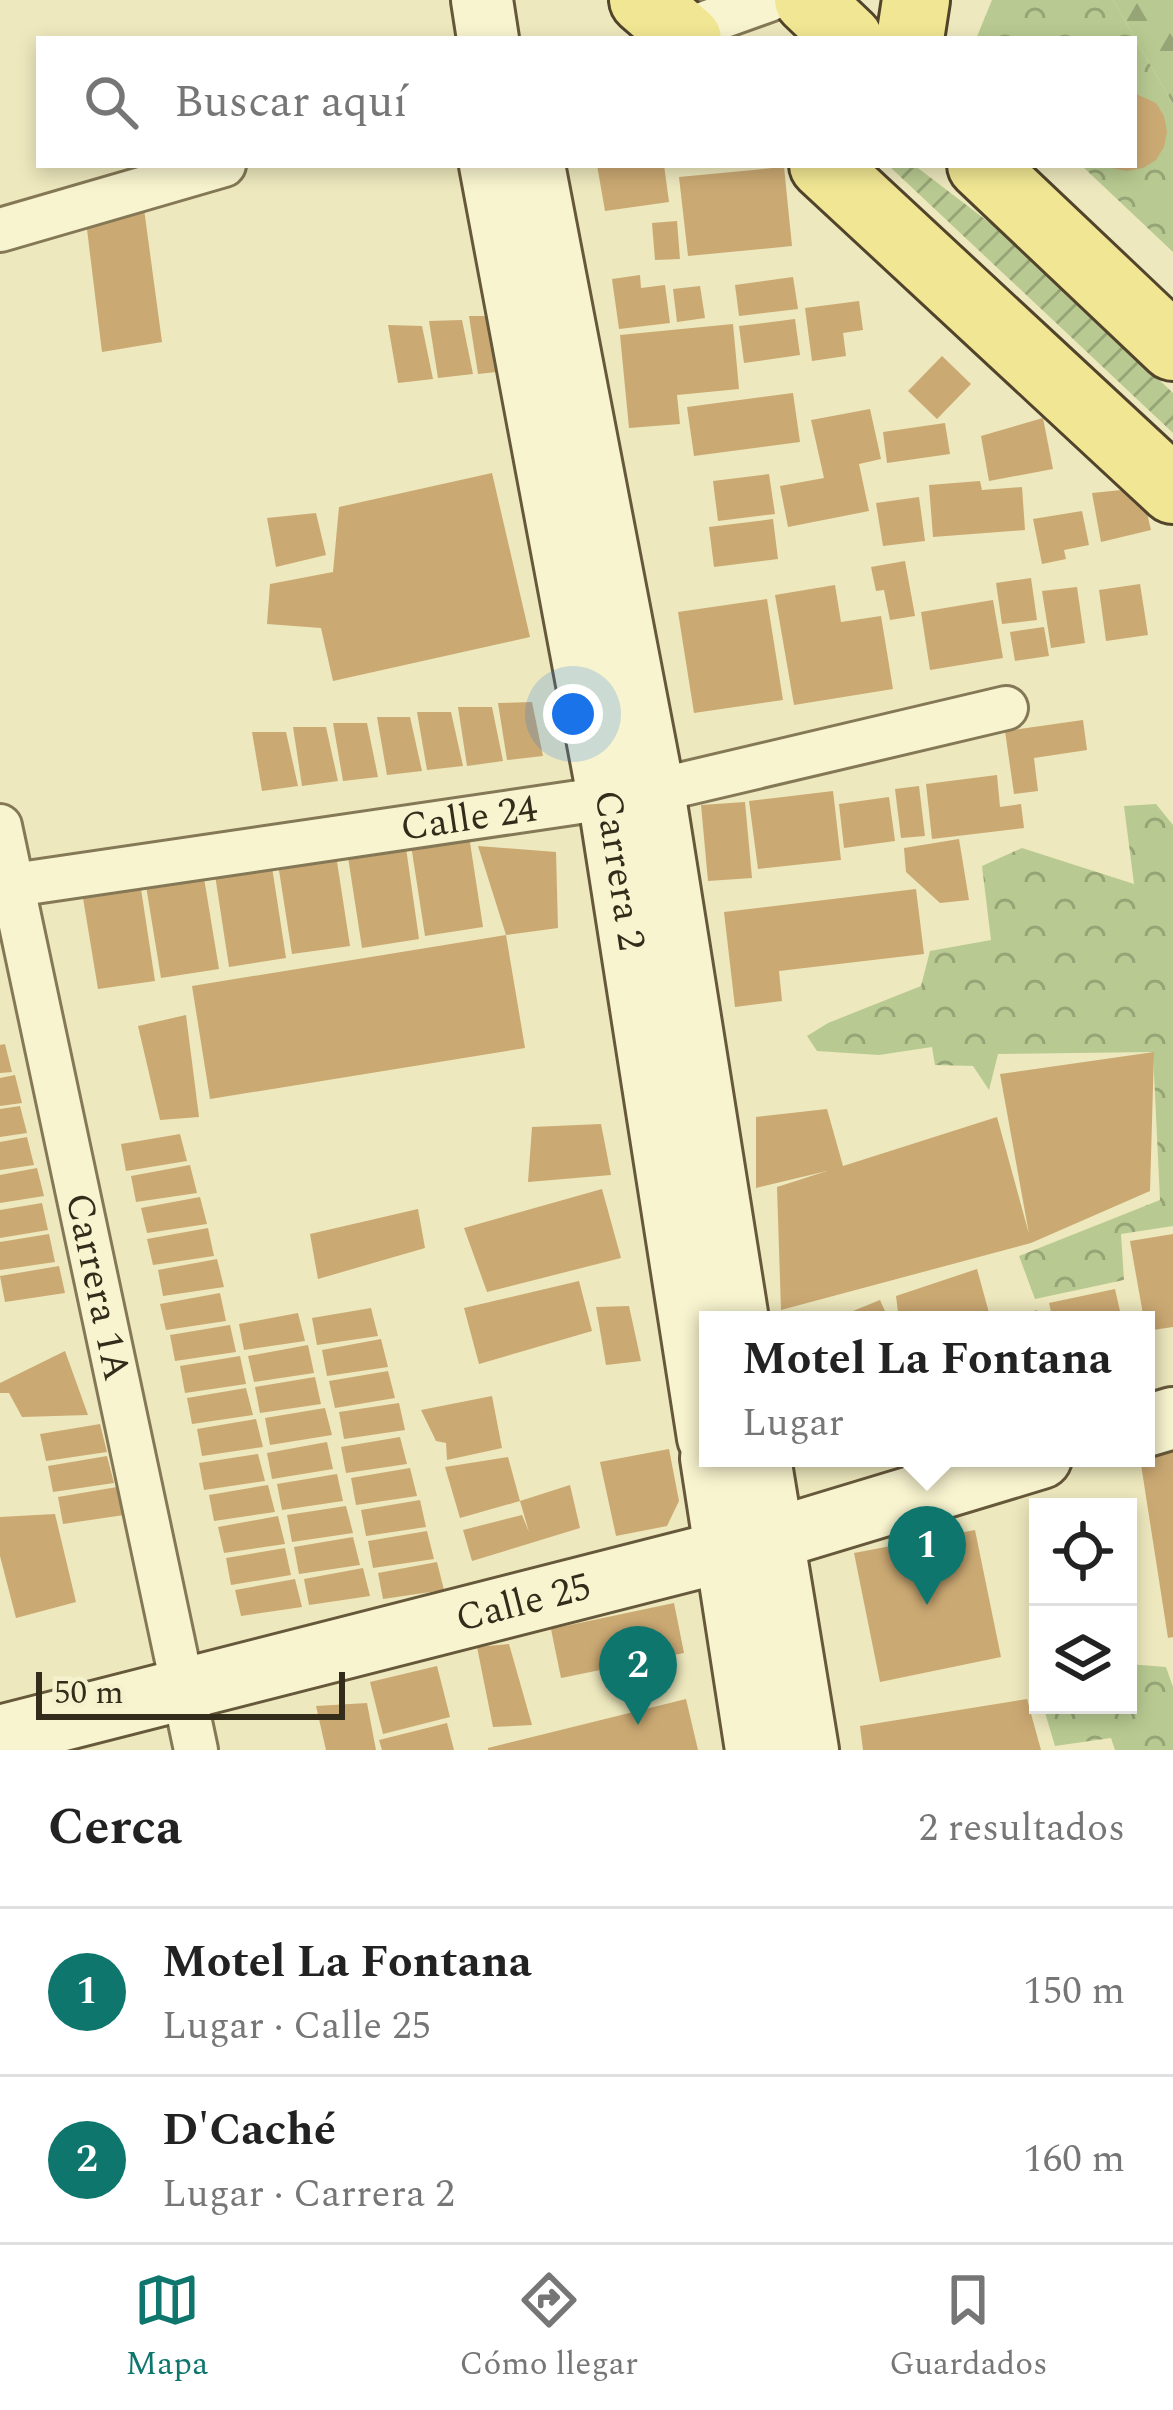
<!DOCTYPE html>
<html lang="es">
<meta charset="utf-8">
<style>
body{margin:0;font-family:Spectral,serif;background:#f6f6f6;color:#222}
.controls{position:absolute;right:36px;bottom:36px;display:grid;overflow:hidden;border-radius:0px;box-shadow:0 6px 18px #0003}
.controls button{width:108px;height:108px;display:grid;place-items:center;padding:0;border:0;border-bottom:3px solid #e0e0e0;background:#fff;color:#222;font:60px sans-serif}
.scale{position:absolute;left:36px;bottom:30px;width:309px;box-sizing:border-box;padding-left:12px;border:6px solid #332c1b;border-top:0;font-size:33px;line-height:42px;white-space:nowrap;color:#332c1b;-webkit-text-stroke:9px #f4f1cc;paint-order:stroke}
.you{position:absolute;left:573px;top:714px;width:42px;height:42px;margin:-30px;border:9px solid #fff;border-radius:50%;background:#1a73e8;box-shadow:0 0 0 18px #1a73e833}
.badge{display:grid;place-items:center;width:78px;height:78px;border-radius:50%;background:#0f766e;color:#fff;font-size:39px;font-weight:700}
.pin{position:absolute;translate:-50% -99px;filter:drop-shadow(0 3px 6px #0008)}
.pin::after{content:'';position:absolute;top:63px;width:42px;height:36px;background:inherit;clip-path:polygon(0 0,100% 0,50% 100%)}
.popup{position:absolute;left:699px;top:1311px;width:456px;height:156px;box-sizing:border-box;display:grid;place-content:center;border-radius:0px;background:#fff;filter:drop-shadow(0 3px 9px #0005);font-size:39px;white-space:nowrap;color:#767676}
.popup b{font-size:45px;color:#222}
.popup::after{content:'';position:absolute;left:50%;top:100%;margin-left:-24px;border:24px solid transparent;border-top-color:#fff}
.list{margin:0;padding:0;list-style:none}
h2{display:flex;justify-content:space-between;align-items:center;height:156px;margin:0;padding:0 48px;font-size:51px}
h2 small{font-size:39px;font-weight:400;color:#767676}
.list li{display:grid;grid-template-columns:78px 1fr auto;gap:36px;align-items:center;box-sizing:border-box;height:168px;padding:0 48px;border-top:3px solid #e0e0e0}
.list b{display:block;font-size:45px;white-space:nowrap}
.list p{margin:0;font-size:39px;white-space:nowrap;color:#767676}
.list em{font-size:39px;font-style:normal;color:#767676}
.icon{flex:none;width:66px;height:66px;fill:none;stroke:currentColor;stroke-width:2;stroke-linecap:round;stroke-linejoin:round}
.map{position:relative;flex:none;width:1173px;height:1750px;overflow:hidden}
.search{position:absolute;background:#fff;box-shadow:0 6px 18px #0003;left:36px;right:36px;top:36px;height:132px;display:flex;align-items:center;gap:30px;box-sizing:border-box;padding:0 42px;border-radius:0px;color:#767676;font-size:45px}
.sheet{height:492px;background:#fff}
nav{display:flex;justify-content:space-around;align-items:center;box-sizing:border-box;height:168px;border-top:3px solid #e0e0e0;background:#fff;font-size:33px;color:#767676}
nav a{display:grid;justify-items:center;gap:6px}
nav .on{color:#0f766e}
.map>svg:first-child{display:block}
</style>
<div class="map">
<svg width="1173" height="1750" viewBox="0 0 1173 1750">
<defs>
<pattern id="forest-firs" width="22" height="20" patternUnits="userSpaceOnUse" patternTransform="scale(3)"><rect width="22" height="20" fill="#b8ca91"/><path d="M5 1l3.5 6h-7zM16 11l3.5 6h-7z" fill="#96a476"/></pattern>
<pattern id="park-crowns" width="20" height="18" patternUnits="userSpaceOnUse" patternTransform="scale(3)"><rect width="20" height="18" fill="#b8ca91"/><path d="M2 6a3 3 0 1 1 6 0M12 15a3 3 0 1 1 6 0" fill="none" stroke="#96a476"/></pattern>
<pattern id="garden-furrows" width="10" height="10" patternUnits="userSpaceOnUse" patternTransform="scale(3)"><rect width="10" height="10" fill="#b8ca91"/><path d="M-1 1l2-2M0 10L10 0M9 11l2-2" fill="none" stroke="#96a476"/></pattern>
</defs>
<rect width="100%" height="100%" fill="#ede8bd"/>
<path fill="url(#forest-firs)" d="M1113,0H1173V104Z"/>
<g fill="url(#park-crowns)">
<path d="M992,0H1113L1173,104V252L1081,165H1134V39H976Z"/>
<path d="M1156,804L1173,825V1226L1121,1234L1124,1280L1035,1299L1019,1256L1160,1200L1153,1052L998,1054L989,1090L973,1066L935,1065L932,1047L879,1055L817,1051L807,1036L828,1023L921,986L930,951L991,940L982,866L1022,848L1134,884L1124,806Z"/>
<path d="M1128,1664L1166,1667L1173,1687V1750H1115L1111,1738L1055,1746L1043,1706L1128,1705Z"/>
</g>
<path fill="url(#garden-furrows)" d="M888,165H914L1003,233L1173,393V433Z"/>
<g fill="#cba973">
<path d="M1134,93L1156,103L1164,116L1167,132L1164,147L1156,160L1143,168L1127,171L1106,167L1134,165Z"/>
<path d="M597,165H664L669,202L605,211Z"/>
<path d="M784,167L792,246L688,256L679,177Z"/>
<path d="M142,194L162,342L102,352L85,213Z"/>
<path d="M677,221L680,259L655,260L652,223Z"/>
<path d="M640,275L641,288L665,285L670,323L619,329L612,279Z"/>
<path d="M793,277L798,309L739,316L735,285Z"/>
<path d="M700,286L705,318L677,322L673,289Z"/>
<path d="M859,301L863,330L843,333L846,356L812,361L805,308Z"/>
<path d="M469,316H502L514,370L478,374Z"/>
<path d="M795,319L800,355L744,363L739,326Z"/>
<path d="M462,320L473,374L438,378L429,321Z"/>
<path d="M733,324L739,389L677,395L680,424L629,428L620,335Z"/>
<path d="M388,325L422,326L433,379L398,383Z"/>
<path d="M942,356L971,384L937,419L908,391Z"/>
<path d="M793,393L800,442L694,456L687,407Z"/>
<path d="M870,409L881,459L859,464L869,511L788,527L780,486L824,478L811,420Z"/>
<path d="M1043,418L1053,469L989,481L981,436Z"/>
<path d="M945,423L950,454L887,463L883,432Z"/>
<path d="M492,473L530,637L333,681L321,628L267,624L270,584L333,572L339,507Z"/>
<path d="M769,474L775,514L718,521L713,481Z"/>
<path d="M980,481L982,490L1022,487L1025,530L933,537L929,485Z"/>
<path d="M1141,488L1151,530L1101,542L1092,493Z"/>
<path d="M919,497L925,541L883,546L876,503Z"/>
<path d="M1082,511L1089,545L1064,550L1066,559L1042,564L1033,519Z"/>
<path d="M316,513L326,555L276,567L267,518Z"/>
<path d="M773,519L778,559L714,567L709,527Z"/>
<path d="M905,561L915,616L890,620L884,590L876,591L871,567Z"/>
<path d="M1031,578L1037,620L1002,624L996,583Z"/>
<path d="M1140,584L1148,635L1106,641L1099,590Z"/>
<path d="M835,585L841,622L881,616L893,689L794,705L775,595Z"/>
<path d="M1077,587L1085,643L1051,648L1042,591Z"/>
<path d="M767,599L783,700L694,713L678,612Z"/>
<path d="M993,600L1003,658L930,670L921,612Z"/>
<path d="M1044,627L1049,656L1015,661L1010,632Z"/>
<path d="M532,702L543,756L507,760L498,703Z"/>
<path d="M458,707H492L503,761L467,766Z"/>
<path d="M417,712H451L463,766L427,770Z"/>
<path d="M377,717H410L422,771L387,775Z"/>
<path d="M1083,720L1087,750L1034,758L1038,791L1014,794L1005,731Z"/>
<path d="M333,723H367L378,777L343,781Z"/>
<path d="M293,727H326L338,781L302,786Z"/>
<path d="M252,732H286L298,786L262,791Z"/>
<path d="M997,775L1000,807L1021,804L1024,828L932,839L926,784Z"/>
<path d="M919,786L925,836L901,838L895,789Z"/>
<path d="M833,791L841,860L758,869L749,801Z"/>
<path d="M889,797L895,841L844,848L839,804Z"/>
<path d="M745,802L752,878L708,881L701,805Z"/>
<path d="M469,836L483,927L425,936L411,845Z"/>
<path d="M959,839L969,900L940,903L906,872L904,848Z"/>
<path d="M478,846L556,852L558,928L506,935Z"/>
<path d="M406,848L419,939L362,948L348,857Z"/>
<path d="M336,855L350,946L292,954L278,864Z"/>
<path d="M272,867L286,958L229,967L215,875Z"/>
<path d="M204,878L219,969L161,978L146,886Z"/>
<path d="M141,889L155,981L98,989L83,898Z"/>
<path d="M916,889L924,954L779,971L782,1001L735,1007L724,912Z"/>
<path d="M506,935L525,1048L210,1099L192,986Z"/>
<path d="M186,1015L199,1117L160,1120L138,1026Z"/>
<path d="M5,1044L12,1072L0,1073V1045Z"/>
<path d="M1154,1052L1150,1191L1031,1243L781,1310L777,1187L827,1171L756,1188V1117L827,1109L843,1166L997,1117L1029,1234L1000,1074Z"/>
<path d="M15,1075L22,1103L0,1106V1078Z"/>
<path d="M20,1106L27,1133L0,1137V1109Z"/>
<path d="M601,1124L611,1175L528,1182L532,1127Z"/>
<path d="M180,1134L187,1161L126,1171L121,1144Z"/>
<path d="M27,1137L34,1165L0,1170V1142Z"/>
<path d="M190,1165L197,1193L136,1202L131,1176Z"/>
<path d="M37,1168L44,1196L0,1203V1175Z"/>
<path d="M602,1189L621,1258L487,1292L464,1228Z"/>
<path d="M200,1197L207,1224L147,1233L141,1208Z"/>
<path d="M42,1203L48,1230L0,1238V1210Z"/>
<path d="M418,1209L425,1248L318,1279L310,1234Z"/>
<path d="M208,1228L214,1256L153,1265L147,1239Z"/>
<path d="M49,1234L55,1262L0,1270V1242Z"/>
<path d="M1173,1234V1327L1146,1331L1130,1241Z"/>
<path d="M217,1259L224,1287L163,1296L158,1270Z"/>
<path d="M59,1266L65,1293L5,1302L0,1276Z"/>
<path d="M977,1269L991,1320H899L896,1296Z"/>
<path d="M579,1281L592,1331L479,1364L464,1308Z"/>
<path d="M1115,1289L1122,1320H1053L1049,1303Z"/>
<path d="M220,1293L226,1321L166,1330L160,1304Z"/>
<path d="M880,1300L889,1320H831Z"/>
<path d="M629,1306L641,1361L606,1365L596,1307Z"/>
<path d="M371,1308L378,1336L317,1345L312,1318Z"/>
<path d="M1037,1310L1039,1320H1008V1319Z"/>
<path d="M298,1313L305,1341L244,1350L239,1324Z"/>
<path d="M230,1325L236,1352L175,1361L170,1335Z"/>
<path d="M381,1339L388,1367L327,1376L322,1350Z"/>
<path d="M308,1345L314,1373L254,1382L248,1356Z"/>
<path d="M65,1351L88,1415L22,1417L9,1393H0V1383Z"/>
<path d="M240,1356L246,1384L185,1393L180,1366Z"/>
<path d="M388,1371L395,1398L335,1408L329,1381Z"/>
<path d="M315,1377L321,1404L260,1413L255,1387Z"/>
<path d="M246,1388L253,1415L192,1424L187,1398Z"/>
<path d="M492,1396L502,1448L447,1460L446,1443L436,1441L421,1410Z"/>
<path d="M399,1403L405,1430L344,1439L339,1412Z"/>
<path d="M325,1408L332,1435L270,1445L265,1418Z"/>
<path d="M256,1419L263,1447L202,1456L197,1429Z"/>
<path d="M100,1424L107,1452L46,1461L40,1434Z"/>
<path d="M1173,1435V1637L1168,1638L1140,1458H1146V1440Z"/>
<path d="M400,1437L407,1464L346,1473L341,1447Z"/>
<path d="M327,1442L333,1469L272,1479L267,1453Z"/>
<path d="M669,1449L679,1501L667,1526L616,1536L600,1462Z"/>
<path d="M258,1454L265,1481L204,1490L199,1463Z"/>
<path d="M107,1456L114,1483L53,1492L48,1466Z"/>
<path d="M508,1457L520,1501L460,1518L445,1467Z"/>
<path d="M410,1468L417,1496L356,1505L351,1478Z"/>
<path d="M337,1474L343,1501L282,1510L277,1484Z"/>
<path d="M268,1485L275,1512L214,1521L209,1495Z"/>
<path d="M570,1485L580,1528L472,1561L463,1530L522,1515L529,1532L520,1501Z"/>
<path d="M117,1487L124,1515L63,1524L58,1497Z"/>
<path d="M420,1500L426,1527L366,1536L361,1510Z"/>
<path d="M346,1506L353,1533L292,1542L287,1515Z"/>
<path d="M55,1514L76,1602L16,1618L0,1556V1517Z"/>
<path d="M278,1516L285,1544L224,1553L218,1527Z"/>
<path d="M975,1530L1001,1657L880,1682L854,1553Z"/>
<path d="M427,1531L434,1559L373,1568L368,1541Z"/>
<path d="M353,1537L360,1565L299,1574L294,1547Z"/>
<path d="M285,1548L291,1575L231,1585L226,1558Z"/>
<path d="M437,1562L444,1590L383,1599L378,1573Z"/>
<path d="M363,1568L370,1596L309,1605L304,1579Z"/>
<path d="M295,1579L302,1607L241,1616L235,1590Z"/>
<path d="M674,1603L684,1653L561,1678L551,1629Z"/>
<path d="M509,1644L532,1725L493,1727L477,1647Z"/>
<path d="M437,1666L450,1717L383,1734L370,1682Z"/>
<path d="M686,1699L698,1750H488V1748Z"/>
<path d="M1027,1699L1041,1750H863L860,1726Z"/>
<path d="M367,1703L376,1750H326L316,1706Z"/>
<path d="M447,1723L454,1750H382L379,1740Z"/>
</g>
<g fill="none" stroke-linecap="round" stroke-linejoin="round">
<g stroke="#847856" stroke-width="48">
<g id="street">
<path d="M663,38L769,0"/>
<path d="M0,230L224,165"/>
<path id="s1" d="M0,826L196,1750"/>
<path id="s2" d="M0,887L654,791L1006,708"/>
</g>
</g>
<g stroke="#66583a" stroke-width="66">
<g id="secondary">
<path d="M482,0L488,39"/>
<path id="s3" d="M490,165L608,796L708,1438"/>
<path d="M534,165L654,791L738,1320"/>
<path d="M1146,1426L1173,1418"/>
<path d="M711,1458L756,1750"/>
<path d="M760,1458L808,1750"/>
<path id="s4" d="M0,1736L773,1539L1041,1458"/>
</g>
</g>
<g stroke="#51442b" stroke-width="72">
<g id="primary">
<path d="M643,0L688,39"/>
<path d="M808,0L849,39"/>
<path d="M910,39L916,0"/>
<path d="M823,165L1173,490"/>
<path d="M981,165L1173,347"/>
</g>
</g>
<use href="#street" stroke="#f8f4cf" stroke-width="42"/>
<use href="#secondary" stroke="#f8f4cf" stroke-width="60"/>
<use href="#primary" stroke="#f1e693" stroke-width="66"/>
</g>
<g text-anchor="middle" dominant-baseline="central" stroke-width="9" stroke-linejoin="round" paint-order="stroke">
<g font-size="39" fill="#332c1b" stroke="#f4f1cc">
<text stroke="none"><textPath href="#s2" startOffset="474">Calle 24</textPath></text>
<text stroke="none"><textPath href="#s3" startOffset="717">Carrera 2</textPath></text>
<text stroke="none"><textPath href="#s1" startOffset="471">Carrera 1A</textPath></text>
<text stroke="none"><textPath href="#s4" startOffset="540">Calle 25</textPath></text>
</g>
</g>
</svg>
<div class="controls">
<button><svg class="icon" aria-label="locate" viewBox="0 0 24 24"><circle cx="12" cy="12" r="6"/><path d="M12 2v4M12 18v4M2 12h4M18 12h4"/></svg></button>
<button><svg class="icon" aria-label="layers" viewBox="0 0 24 24"><path d="M12 4l9 5-9 5-9-5zM3 14l9 5 9-5"/></svg></button>
</div>
<div class="scale">50 m</div>
<div class="you"></div>
<div class="pin badge" style="left:927px;top:1605px">1</div>
<div class="popup"><b>Motel La Fontana</b>Lugar</div>
<div class="pin badge" style="left:638px;top:1725px">2</div>
<div class="search"><svg class="icon" aria-label="search" viewBox="0 0 24 24"><circle cx="10" cy="10" r="6"/><path d="M15 15l6 6"/></svg>Buscar aquí</div>
</div>
<section class="sheet">
<h2>Cerca<small>2 resultados</small></h2>
<ul class="list">
<li><span class="badge">1</span><div><b>Motel La Fontana</b><p>Lugar · Calle 25</p></div><em>150 m</em></li>
<li><span class="badge">2</span><div><b>D'Caché</b><p>Lugar · Carrera 2</p></div><em>160 m</em></li>
</ul>
</section>
<nav>
<a class="on"><svg class="icon" aria-label="map" viewBox="0 0 24 24"><path d="M3 6l6-2 6 2 6-2v14l-6 2-6-2-6 2zM9 4v14M15 6v14"/></svg>Mapa</a>
<a><svg class="icon" aria-label="directions" viewBox="0 0 24 24"><path d="M12 3l9 9-9 9-9-9zM9 14v-3h6M13 9l2 2-2 2"/></svg>Cómo llegar</a>
<a><svg class="icon" aria-label="saved" viewBox="0 0 24 24"><path d="M7 4h10v16l-5-4-5 4z"/></svg>Guardados</a>
</nav>
